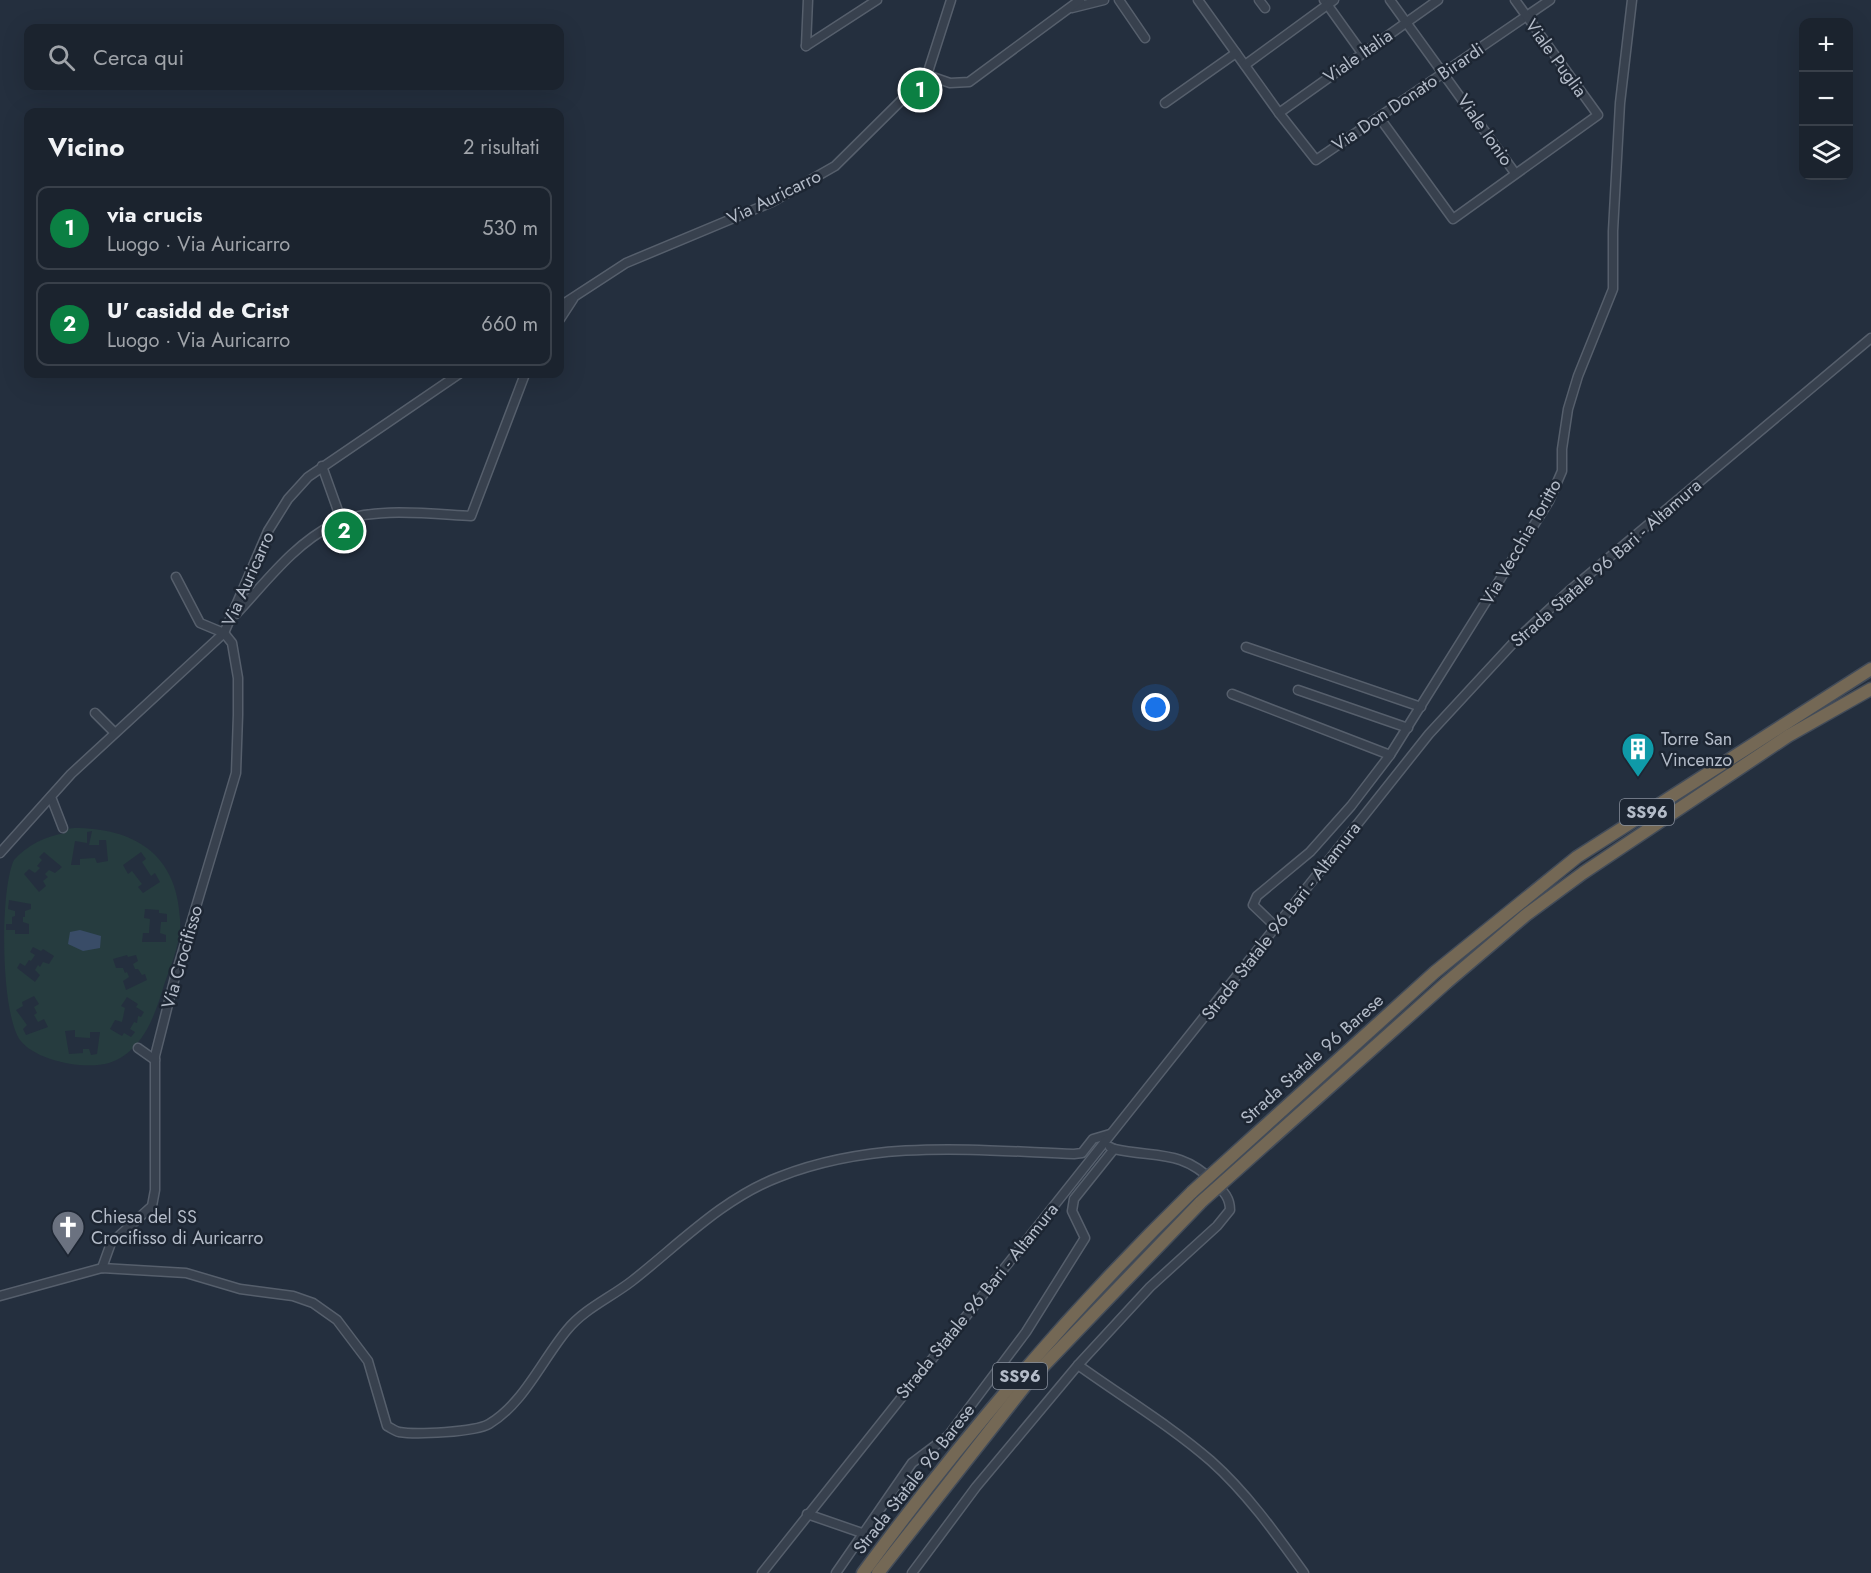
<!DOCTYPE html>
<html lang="it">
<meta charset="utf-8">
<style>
body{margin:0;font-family:Jost,sans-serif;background:#242b36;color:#f1f3f6}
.controls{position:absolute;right:18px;top:18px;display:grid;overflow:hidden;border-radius:12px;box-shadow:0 6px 24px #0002}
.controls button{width:54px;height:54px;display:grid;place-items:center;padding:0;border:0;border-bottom:2px solid #39404a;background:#1b232e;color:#f1f3f6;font:30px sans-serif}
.you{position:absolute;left:1156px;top:708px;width:21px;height:21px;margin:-15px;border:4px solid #fff;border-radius:50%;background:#1a73e8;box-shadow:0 0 0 9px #1a73e833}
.badge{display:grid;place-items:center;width:39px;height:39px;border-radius:50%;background:#0b8043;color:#fff;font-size:20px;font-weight:700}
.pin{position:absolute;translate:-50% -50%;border:3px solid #fff;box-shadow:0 2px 6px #0006}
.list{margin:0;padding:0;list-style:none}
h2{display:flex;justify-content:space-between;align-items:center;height:78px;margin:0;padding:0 24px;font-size:26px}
h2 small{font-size:20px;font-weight:400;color:#a0a4aa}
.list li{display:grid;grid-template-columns:39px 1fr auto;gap:18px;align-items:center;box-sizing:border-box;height:84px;margin:0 12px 12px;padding:0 12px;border:2px solid #39404a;border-radius:12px}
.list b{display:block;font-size:22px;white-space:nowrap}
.list p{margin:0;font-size:20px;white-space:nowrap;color:#a0a4aa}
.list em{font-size:20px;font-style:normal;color:#a0a4aa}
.icon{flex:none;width:33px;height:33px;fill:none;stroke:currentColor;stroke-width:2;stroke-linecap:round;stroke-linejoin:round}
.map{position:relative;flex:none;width:1871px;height:1573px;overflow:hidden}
.search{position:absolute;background:#1b232e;box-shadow:0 6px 24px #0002;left:24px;top:24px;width:540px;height:66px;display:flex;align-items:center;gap:15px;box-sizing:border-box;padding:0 21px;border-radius:12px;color:#a0a4aa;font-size:22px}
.panel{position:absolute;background:#1b232e;box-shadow:0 6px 24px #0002;left:24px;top:108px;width:540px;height:270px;border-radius:12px}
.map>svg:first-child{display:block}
</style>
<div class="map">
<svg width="1871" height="1573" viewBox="0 0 1871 1573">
<rect width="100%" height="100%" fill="#242f3e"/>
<path fill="#263c3f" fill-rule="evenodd" d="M74,828C133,828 177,853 180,919C182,940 171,965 164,985C155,1015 143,1052 109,1063C84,1070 36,1061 20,1040C0,1011 0,888 14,860C27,845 46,836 65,833L66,829ZM92,831L89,845H99V840H106L108,861L97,863L95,858L80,859V865H71L75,841L87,843V832ZM44,852L62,867L55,873L49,870L45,874L48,877L43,881L46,886L39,892L24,874L29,869L35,873L40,868L37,866L42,860L39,857ZM141,852L146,859L142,862L151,876L155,873L160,882L143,893L138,887L142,884L132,871L128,874L123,865ZM9,900L31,904V909L25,911V917H23V922L29,924V934H15V930H6V924H12V917L15,916V911L8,909ZM145,909L159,910V913L167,914V922H161L160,933L166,935V942H142L143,933H149L150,919L144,918ZM33,947L41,951L43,949L54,956L49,964L43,962L40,967L38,965L35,970L40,975L35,982L17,968L20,963L25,966L29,960L31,961L35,955L30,952ZM127,955L128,957L136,955L138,961L133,964L135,969H138L142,975L145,974L147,980L126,990L123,981L129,977L127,972L125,973L123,968H116L113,959ZM34,996L39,1004L34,1007L37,1013L34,1015L38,1022L44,1019L48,1027L26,1035L23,1029L27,1025L16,1010L23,1006L22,1002ZM127,997L138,1004L136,1007L144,1012L141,1017L138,1016L137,1023L134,1022L130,1029L135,1032L131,1037L124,1033L122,1036L110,1029L115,1020L122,1022L125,1008L121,1006ZM75,1030V1037L90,1038V1032H100L97,1054L91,1055L89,1049H83V1053L69,1054L65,1031Z"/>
<path fill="#394c67" d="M80,930L101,936L100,948L83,951L68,944L70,932Z"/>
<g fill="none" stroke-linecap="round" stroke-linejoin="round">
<g stroke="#565f6c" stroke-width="11">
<g id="minor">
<path d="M1119,0L1145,38"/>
<path d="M1198,0L1279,113L1316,160L1550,0"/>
<path d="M1259,0L1265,8"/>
<path d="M1324,0L1362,53"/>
<path d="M1390,0L1515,173"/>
<path d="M1072,8L1104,0"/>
<path d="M806,46L877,0"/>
<path d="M806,46L808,0"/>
<path d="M1245,65L1334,0"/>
<path d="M927,75L950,83L969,82L1080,0"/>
<path d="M1165,103L1236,53"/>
<path d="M1279,113L1438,0"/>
<path d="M1379,117L1453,219L1598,115L1515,0"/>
<path d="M560,306L626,263L772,202L835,166L927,75L951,0"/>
<path d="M560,319L573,299"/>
<path d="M322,466L342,522"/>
<path d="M236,614C266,582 294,544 334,524C370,506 431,514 471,516L525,374"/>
<path d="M1246,647L1421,707"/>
<path d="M1298,690L1408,728"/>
<path d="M1232,694L1390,755"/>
<path d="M95,713L114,732"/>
<path d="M51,797L63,828"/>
<path d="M0,853L71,774L224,633L268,531L288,499L308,477L459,374"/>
<path d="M1276,927L1253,905L1257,896L1310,852L1351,806L1390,755L1549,501L1562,471V449L1568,409L1578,376L1613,289V231L1620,103L1632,0"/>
<path d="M138,1048L155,1060"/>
<path d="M102,1268L111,1243L152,1206L155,1190V1056L175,977L236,773L238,715V678L232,643L224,633L200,623L176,577"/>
<path d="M0,1296L102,1268L186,1273L240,1289L293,1296L313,1303L337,1320L368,1361L387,1426C391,1428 395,1431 399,1432C416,1435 475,1432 489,1424C524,1403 542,1360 567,1330C584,1309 610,1298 632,1281C678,1245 723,1198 779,1177C876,1139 972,1150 1074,1154L1082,1153L1093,1139L1110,1134"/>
<path d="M1078,1365C1121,1396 1171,1426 1211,1461C1247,1493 1276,1534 1304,1573"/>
<path d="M807,1514L862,1533"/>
<path d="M762,1573L1429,734L1516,640L1569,591L1871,338"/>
<path d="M836,1573L912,1463L948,1436L1026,1332L1085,1238L1072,1211L1074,1199L1114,1149L1110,1147"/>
<path d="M912,1573L976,1487L1078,1365L1150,1287L1217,1226L1230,1210C1230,1197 1223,1191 1214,1182C1181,1149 1156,1158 1114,1149"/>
</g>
</g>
<g stroke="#434c59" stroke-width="15">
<g id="highway">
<path d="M1435,972L1577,857L1871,669"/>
<path d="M1446,983L1526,915L1583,873L1788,736L1871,689"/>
<path d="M863,1573C962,1438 1072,1309 1192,1192"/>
<path d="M878,1573L1028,1382L1201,1202"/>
</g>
</g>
<use href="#minor" stroke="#38414e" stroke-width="8"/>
<use href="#highway" stroke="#746855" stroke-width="12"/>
<g stroke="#434c59" stroke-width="15" stroke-linecap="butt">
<g id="highway-bridge">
<path d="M1192,1192L1435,972"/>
<path d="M1201,1202L1446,983"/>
</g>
</g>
<use href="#highway-bridge" stroke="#746855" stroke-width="12"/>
</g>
<defs>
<g id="building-pin" transform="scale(1.725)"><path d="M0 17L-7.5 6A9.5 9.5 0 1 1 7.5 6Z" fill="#0f9aa8" stroke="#1d2633"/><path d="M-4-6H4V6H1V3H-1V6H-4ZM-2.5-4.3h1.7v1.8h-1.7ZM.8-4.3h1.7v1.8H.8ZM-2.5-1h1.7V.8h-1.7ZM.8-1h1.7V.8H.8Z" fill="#fff"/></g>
<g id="church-pin" transform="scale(1.725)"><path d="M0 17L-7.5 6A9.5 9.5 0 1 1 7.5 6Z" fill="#6b7280" stroke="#1d2633"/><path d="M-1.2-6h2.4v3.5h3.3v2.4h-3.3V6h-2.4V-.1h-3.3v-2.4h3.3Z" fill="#fff"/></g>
</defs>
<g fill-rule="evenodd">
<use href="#building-pin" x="1638" y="749"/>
<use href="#church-pin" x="68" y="1227"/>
</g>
<g text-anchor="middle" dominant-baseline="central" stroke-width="5" stroke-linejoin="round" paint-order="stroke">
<g fill="#1d2633" stroke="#878f9c" stroke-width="1.5">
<rect x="1620" y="799" width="54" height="26" rx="4.5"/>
<rect x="993" y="1363" width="54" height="26" rx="4.5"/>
</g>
<g font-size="16" font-weight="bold" fill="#b4bcc9">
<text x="1647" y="812">SS96</text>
<text x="1020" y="1376">SS96</text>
</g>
<g font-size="18" fill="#b4bcc9" stroke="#1d2633">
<text transform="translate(1358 56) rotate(-35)">Viale Italia</text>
<text transform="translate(1556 58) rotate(54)">Viale Puglia</text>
<text transform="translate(1408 97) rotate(-34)">Via Don Donato Birardi</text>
<text transform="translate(1485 130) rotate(55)">Viale Ionio</text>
<text transform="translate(774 197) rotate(-26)">Via Auricarro</text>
<text transform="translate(1521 542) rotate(-60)">Via Vecchia Toritto</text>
<text transform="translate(1606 563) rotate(-41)">Strada Statale 96 Bari - Altamura</text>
<text transform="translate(248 579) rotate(-66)">Via Auricarro</text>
<text transform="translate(1281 921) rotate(-52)">Strada Statale 96 Bari - Altamura</text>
<text transform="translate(182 957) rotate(-74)">Via Crocifisso</text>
<text transform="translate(1312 1059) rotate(-42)">Strada Statale 96 Barese</text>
<text transform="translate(977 1301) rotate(-51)">Strada Statale 96 Bari - Altamura</text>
<text transform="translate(914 1479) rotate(-52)">Strada Statale 96 Barese</text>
</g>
<g font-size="18" fill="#b4bcc9" stroke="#1d2633" text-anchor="start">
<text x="1661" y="739">Torre San<tspan x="1661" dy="21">Vincenzo</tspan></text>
<text x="91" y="1217">Chiesa del SS<tspan x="91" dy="21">Crocifisso di Auricarro</tspan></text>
</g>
</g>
</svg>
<div class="controls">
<button>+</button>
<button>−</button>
<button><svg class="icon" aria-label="layers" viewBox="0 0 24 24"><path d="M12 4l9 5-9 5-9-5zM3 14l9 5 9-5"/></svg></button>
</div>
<div class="you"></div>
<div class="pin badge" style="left:920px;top:90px">1</div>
<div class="pin badge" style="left:344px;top:531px">2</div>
<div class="search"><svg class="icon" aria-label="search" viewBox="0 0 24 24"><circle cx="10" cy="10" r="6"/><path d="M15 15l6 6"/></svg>Cerca qui</div>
<section class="panel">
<h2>Vicino<small>2 risultati</small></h2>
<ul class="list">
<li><span class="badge">1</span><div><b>via crucis</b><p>Luogo · Via Auricarro</p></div><em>530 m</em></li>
<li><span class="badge">2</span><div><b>U' casidd de Crist</b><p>Luogo · Via Auricarro</p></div><em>660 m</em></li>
</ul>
</section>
</div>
